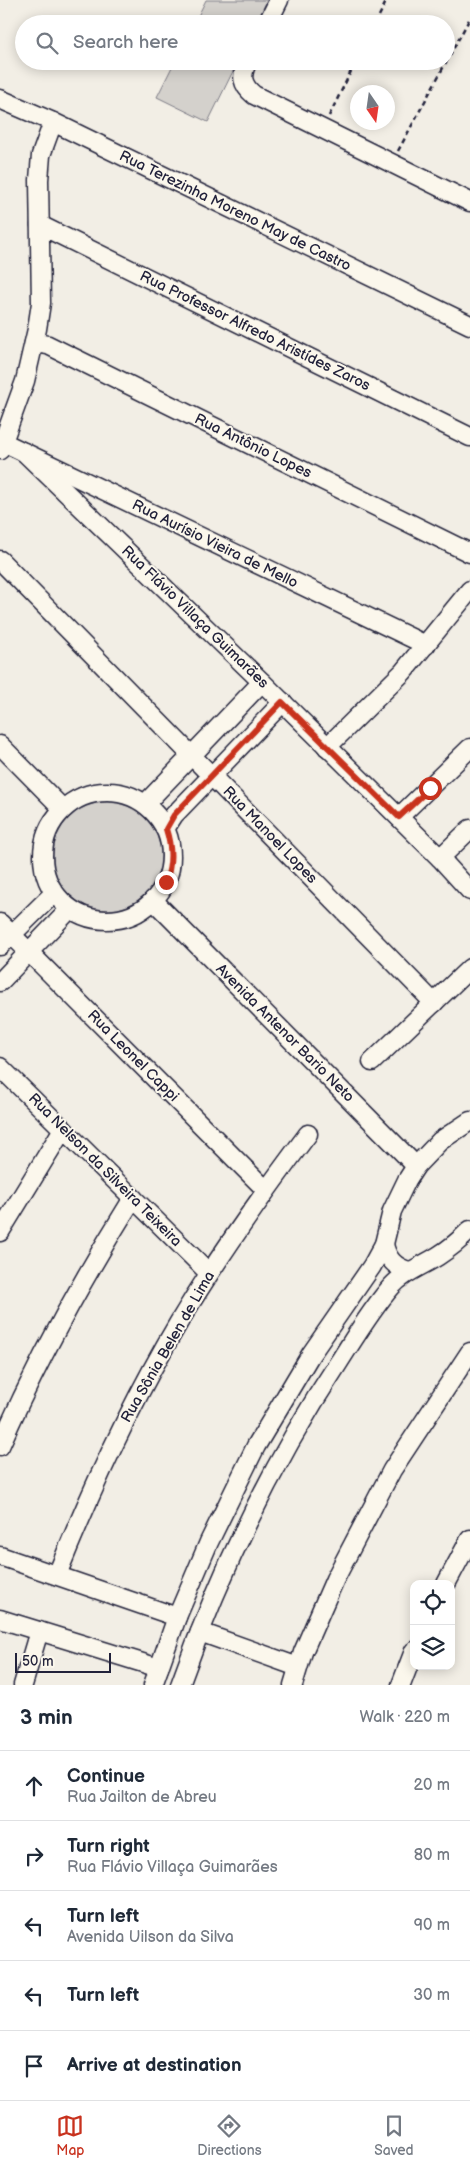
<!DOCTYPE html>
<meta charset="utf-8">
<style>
body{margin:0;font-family:"Balsamiq Sans",sans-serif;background:#f2f2f3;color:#1f2937}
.controls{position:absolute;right:15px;bottom:15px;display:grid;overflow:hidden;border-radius:10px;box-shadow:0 2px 12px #0003}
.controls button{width:45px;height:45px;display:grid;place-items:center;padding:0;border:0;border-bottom:1px solid #e0e1e3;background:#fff;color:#1f2937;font:25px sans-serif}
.compass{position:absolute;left:350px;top:85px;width:45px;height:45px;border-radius:50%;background:#fff;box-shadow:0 2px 12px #0003;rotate:167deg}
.scale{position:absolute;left:15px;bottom:12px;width:96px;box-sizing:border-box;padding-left:5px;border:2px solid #22223b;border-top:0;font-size:14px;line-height:18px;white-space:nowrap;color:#22223b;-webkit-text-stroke:4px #fbf7ec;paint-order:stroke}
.stop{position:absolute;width:15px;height:15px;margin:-11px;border:4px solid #c8321e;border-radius:50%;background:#fff}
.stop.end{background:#c8321e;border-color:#fff;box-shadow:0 1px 5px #0008}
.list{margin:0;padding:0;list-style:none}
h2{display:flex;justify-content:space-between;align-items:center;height:65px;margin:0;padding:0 20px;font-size:21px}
h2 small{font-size:16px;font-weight:400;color:#747a83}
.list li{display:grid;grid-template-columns:32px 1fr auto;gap:15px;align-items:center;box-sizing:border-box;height:70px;padding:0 20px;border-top:1px solid #e0e1e3}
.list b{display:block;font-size:19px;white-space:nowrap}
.list p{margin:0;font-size:16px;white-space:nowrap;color:#747a83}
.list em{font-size:16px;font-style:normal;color:#747a83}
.icon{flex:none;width:28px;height:28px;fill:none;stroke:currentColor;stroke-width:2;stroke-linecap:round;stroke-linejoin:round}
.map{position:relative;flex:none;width:470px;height:1685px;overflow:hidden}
.search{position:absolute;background:#fff;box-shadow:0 2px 12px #0003;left:15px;right:15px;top:15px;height:55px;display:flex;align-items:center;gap:12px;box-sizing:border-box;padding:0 18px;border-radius:28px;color:#747a83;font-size:19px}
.sheet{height:415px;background:#fff}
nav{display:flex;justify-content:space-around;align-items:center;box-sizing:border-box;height:70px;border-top:1px solid #e0e1e3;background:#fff;font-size:14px;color:#747a83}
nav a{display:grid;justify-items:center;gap:2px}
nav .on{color:#c8321e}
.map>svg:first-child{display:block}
</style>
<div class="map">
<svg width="470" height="1685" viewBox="0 0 470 1685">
<rect width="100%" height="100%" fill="#f2eee5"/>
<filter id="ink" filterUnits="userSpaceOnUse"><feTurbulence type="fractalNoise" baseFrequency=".02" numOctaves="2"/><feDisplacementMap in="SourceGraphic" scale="10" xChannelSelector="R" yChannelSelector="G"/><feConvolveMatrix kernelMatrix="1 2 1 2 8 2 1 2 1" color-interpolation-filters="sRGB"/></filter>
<g filter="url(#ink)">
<g fill="#d4d1cc" stroke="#7b7a84">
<path d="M206,0H267L256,24H194Z"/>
<path d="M175,61H238L208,122L157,97Z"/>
<circle cx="107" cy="856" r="54"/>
</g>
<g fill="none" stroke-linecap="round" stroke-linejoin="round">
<g stroke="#22223b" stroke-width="21">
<g id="minor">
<path d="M267,24L279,0"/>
<path d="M248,61C240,76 242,85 254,95L470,202"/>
<path d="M0,99L53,122L470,325"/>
<path d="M40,225L470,437"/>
<path d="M34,343L48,345L470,553"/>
<path d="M3,442L426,645"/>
<path d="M0,450L25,381L37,329L41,303L39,180L41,155L53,122"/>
<path d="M24,452L262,682L440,858L470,891"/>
<path d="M0,560L434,1003"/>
<path d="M0,745L63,809"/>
<path d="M327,747L403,672L470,590"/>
<circle cx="107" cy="856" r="64"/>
<path d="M145,804L262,682"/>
<path d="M399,817L470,748"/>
<path d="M165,829L174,815L283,702"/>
<path d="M440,858L470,829"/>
<path d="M153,900L416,1166"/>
<path d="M0,923L266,1190"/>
<path d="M0,946L54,893"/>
<path d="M0,982L70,909"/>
<path d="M372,1062L470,968"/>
<path d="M0,1067L209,1273"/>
<path d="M0,1232L63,1129"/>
<path d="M384,1244C387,1259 395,1267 409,1271"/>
<path d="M0,1446C38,1360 83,1278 133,1198"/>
<path d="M0,1556L177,1617"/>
<path d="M57,1575C92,1488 131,1403 179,1322C218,1257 262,1195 308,1134"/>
<path d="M446,1584L470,1539"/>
<path d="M0,1619L159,1668"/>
<path d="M200,1632L298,1667"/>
<path d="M23,1685L39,1631"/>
<path d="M153,1685L177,1617L209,1542L256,1446L311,1354L372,1266L384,1244L392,1211L407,1180L416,1166L440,1141L470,1121"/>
<path d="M180,1685C220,1572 273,1462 339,1362C355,1337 371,1310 391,1287C403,1273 422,1266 438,1256C449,1249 460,1240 470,1230"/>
<path d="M293,1685L303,1652L335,1579L392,1470L470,1352"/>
<path d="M401,1685L414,1651"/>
</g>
</g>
<g stroke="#22223b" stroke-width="2.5" stroke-dasharray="5 4" stroke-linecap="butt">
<path d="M375,24L387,0"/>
<path d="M329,116L356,61"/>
<path d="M398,151L470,18"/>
</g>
<use href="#minor" stroke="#fbf7ec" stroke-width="18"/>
</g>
</g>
<g fill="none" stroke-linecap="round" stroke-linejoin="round" filter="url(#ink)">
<path stroke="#c8321e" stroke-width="6" d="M166,882C172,863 172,848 166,829L174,815L282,702L399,817L430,788"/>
</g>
<g text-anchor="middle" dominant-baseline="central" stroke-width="4" stroke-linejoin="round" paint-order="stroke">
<g font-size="15" fill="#22223b" stroke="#fbf7ec">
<text transform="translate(235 211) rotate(26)">Rua Terezinha Moreno May de Castro</text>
<text transform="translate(255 331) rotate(26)">Rua Professor Alfredo Aristídes Zaros</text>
<text transform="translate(253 446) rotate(26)">Rua Antônio Lopes</text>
<text transform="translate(215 544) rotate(26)">Rua Aurísio Vieira de Mello</text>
<text transform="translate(195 617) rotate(44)">Rua Flávio Villaça Guimarães</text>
<text transform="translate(270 835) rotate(46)">Rua Manoel Lopes</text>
<text transform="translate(285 1033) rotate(45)">Avenida Antenor Bario Neto</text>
<text transform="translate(133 1056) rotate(45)">Rua Leonel Cappi</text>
<text transform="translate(105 1170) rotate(45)">Rua Nelson da Silveira Teixeira</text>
<text transform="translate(168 1347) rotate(-60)">Rua Sônia Belen de Lima</text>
</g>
</g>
</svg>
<div class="controls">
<button><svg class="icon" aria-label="locate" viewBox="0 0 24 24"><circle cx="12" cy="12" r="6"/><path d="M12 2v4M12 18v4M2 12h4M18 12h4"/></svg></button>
<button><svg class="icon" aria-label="layers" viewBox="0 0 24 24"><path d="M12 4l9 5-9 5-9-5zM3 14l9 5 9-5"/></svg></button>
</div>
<svg class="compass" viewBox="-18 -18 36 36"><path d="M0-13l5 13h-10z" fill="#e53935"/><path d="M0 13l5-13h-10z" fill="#747a83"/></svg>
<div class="scale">50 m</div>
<div class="stop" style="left:430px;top:788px"></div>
<div class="stop end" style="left:166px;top:882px"></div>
<div class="search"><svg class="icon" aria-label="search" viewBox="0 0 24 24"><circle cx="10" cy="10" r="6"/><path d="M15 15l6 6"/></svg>Search here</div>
</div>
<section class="sheet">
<h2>3 min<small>Walk · 220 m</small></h2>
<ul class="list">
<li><svg class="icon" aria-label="ahead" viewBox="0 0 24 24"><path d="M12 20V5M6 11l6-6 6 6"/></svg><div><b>Continue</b><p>Rua Jailton de Abreu</p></div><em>20 m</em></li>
<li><svg class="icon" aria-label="right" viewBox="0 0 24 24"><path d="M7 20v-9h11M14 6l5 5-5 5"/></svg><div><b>Turn right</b><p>Rua Flávio Villaça Guimarães</p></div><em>80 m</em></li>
<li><svg class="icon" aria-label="left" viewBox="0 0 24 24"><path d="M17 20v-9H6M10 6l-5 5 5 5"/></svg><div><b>Turn left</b><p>Avenida Uilson da Silva</p></div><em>90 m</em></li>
<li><svg class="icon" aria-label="left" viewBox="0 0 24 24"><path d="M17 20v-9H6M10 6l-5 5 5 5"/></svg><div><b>Turn left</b></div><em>30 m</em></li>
<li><svg class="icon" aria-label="arrive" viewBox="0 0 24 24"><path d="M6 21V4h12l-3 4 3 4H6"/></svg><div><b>Arrive at destination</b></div></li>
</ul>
</section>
<nav>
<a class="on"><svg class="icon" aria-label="map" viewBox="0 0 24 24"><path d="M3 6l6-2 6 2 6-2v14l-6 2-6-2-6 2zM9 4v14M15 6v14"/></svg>Map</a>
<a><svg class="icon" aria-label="directions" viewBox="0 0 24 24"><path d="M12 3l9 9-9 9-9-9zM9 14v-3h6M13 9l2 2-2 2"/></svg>Directions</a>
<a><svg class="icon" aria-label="saved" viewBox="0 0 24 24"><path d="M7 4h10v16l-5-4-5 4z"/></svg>Saved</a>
</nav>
